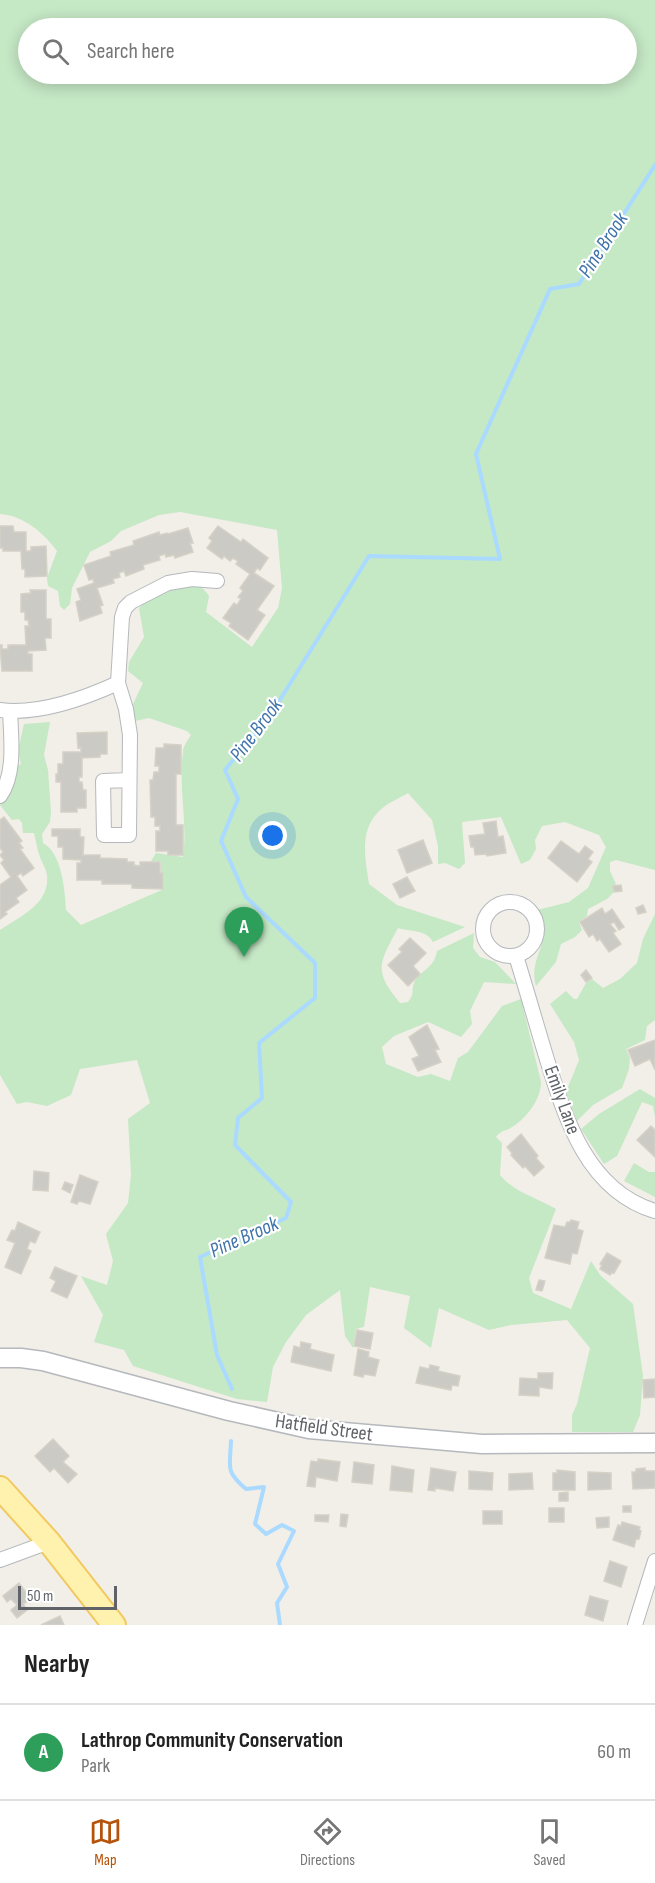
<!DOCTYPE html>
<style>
body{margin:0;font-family:"Sofia Sans Condensed",sans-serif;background:#f6f6f6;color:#222}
.scale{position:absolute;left:18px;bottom:15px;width:99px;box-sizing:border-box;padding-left:6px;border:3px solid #5f6368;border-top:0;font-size:16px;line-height:21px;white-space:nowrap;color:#5f6368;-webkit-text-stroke:4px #fff;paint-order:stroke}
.you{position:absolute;left:273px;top:836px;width:21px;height:21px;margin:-15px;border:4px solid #fff;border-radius:50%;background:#1a73e8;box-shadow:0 0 0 9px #1a73e833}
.badge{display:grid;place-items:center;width:39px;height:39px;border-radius:50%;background:#b45309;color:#fff;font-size:20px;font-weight:700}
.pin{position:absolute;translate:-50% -50px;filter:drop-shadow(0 2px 3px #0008)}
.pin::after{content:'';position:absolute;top:32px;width:21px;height:18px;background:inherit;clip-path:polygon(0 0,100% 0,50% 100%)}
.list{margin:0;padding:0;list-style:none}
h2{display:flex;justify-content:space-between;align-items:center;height:78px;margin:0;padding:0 24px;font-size:26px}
h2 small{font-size:20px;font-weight:400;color:#767676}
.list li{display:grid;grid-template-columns:39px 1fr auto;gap:18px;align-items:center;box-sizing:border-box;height:96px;padding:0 24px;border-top:2px solid #e0e0e0}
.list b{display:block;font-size:22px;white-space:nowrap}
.list p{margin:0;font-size:20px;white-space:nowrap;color:#767676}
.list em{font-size:20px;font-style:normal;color:#767676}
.icon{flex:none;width:33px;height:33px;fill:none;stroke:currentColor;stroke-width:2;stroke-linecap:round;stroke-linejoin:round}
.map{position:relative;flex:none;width:655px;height:1625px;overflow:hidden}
.search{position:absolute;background:#fff;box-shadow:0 3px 15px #0003;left:18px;right:18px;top:18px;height:66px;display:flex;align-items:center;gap:15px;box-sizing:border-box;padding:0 21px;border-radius:33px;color:#767676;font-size:22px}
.sheet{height:174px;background:#fff}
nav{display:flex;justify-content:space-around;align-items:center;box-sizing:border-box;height:84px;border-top:2px solid #e0e0e0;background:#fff;font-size:16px;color:#767676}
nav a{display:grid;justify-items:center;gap:3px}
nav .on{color:#b45309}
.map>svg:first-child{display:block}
</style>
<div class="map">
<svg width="655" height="1625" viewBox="0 0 655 1625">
<rect width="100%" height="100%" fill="#f1efe8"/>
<g fill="#c5e8c5" fill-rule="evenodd">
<path d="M0,0H655V870L616,860L610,862V871L616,884L613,886V893L607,899L588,909L587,916L579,922L582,930L575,937L561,944L556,962L536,986C527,956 556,942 537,910L569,902L588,888L606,847L599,835L565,822L542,826L535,840L536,849L530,860L521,864L501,817L462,822L465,863L459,869L445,863L438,864V846L432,820L408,793C400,798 387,803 379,811C359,831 365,858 369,884L397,905L465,927L433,942C426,929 411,932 398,928C380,962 372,970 400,1003L408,1002C415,993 411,992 414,983C419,970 434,970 437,951L474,933L473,948L480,957L495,962L516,984L484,982L470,1011L472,1024L461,1037L428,1022L394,1036L382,1047L386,1064L418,1077L431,1074L450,1081L458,1058L468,1052L502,1006L521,999L541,1082C541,1099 527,1118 512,1127C506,1131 501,1130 496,1137L502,1143L500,1175C515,1193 536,1197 556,1209L529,1278L533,1293L571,1309L591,1261L600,1275L633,1304L643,1376L640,1415L633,1432H572V1415L577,1404L590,1348L567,1320L511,1325L489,1330L439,1308L431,1348L404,1328L410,1296L370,1287L364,1327L356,1329L353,1348L345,1336L340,1290L306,1315L286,1342L273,1367L267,1402L237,1399L133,1366L124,1350L94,1342L103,1315L81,1276L107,1285L113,1261L106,1234L128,1203L131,1175L128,1119L150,1103L137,1060L80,1069L71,1095L47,1106L27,1102L17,1104L0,1075V930C21,916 50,904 47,875C46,868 42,863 40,857C37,849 36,841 34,833H23L22,823L19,819L12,820L0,805L9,788L13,769L21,764L18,751L24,724L50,722L44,755L48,770L51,812L50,822L42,834L43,843C62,853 65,891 66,910L81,925L164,889V873H161V862L151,861L156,853L183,857C188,822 178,787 183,752C183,746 188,740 191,735L187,731L149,718L135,721L133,704L143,683L128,671L129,662L144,637L139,608C151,596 182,577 199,586C203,588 206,592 209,596L206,612L252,647L278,608L282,588L277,530L180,512L159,515L121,531L111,541L90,552L72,588L70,604L64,610L60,606L58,591L48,586L47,578L57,551C44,533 23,515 0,514ZM28,28H626V74H28Z"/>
<path d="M655,914V1020L647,1026L645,1040L626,1049L630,1058L629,1069L622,1088L593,1105L577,1121L566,1092L579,1060L574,1042L550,1004L566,991L574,999H577L586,983L592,979L603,988L620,979L637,963L643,939Z"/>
<path d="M640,1089L655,1098V1117L653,1106L642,1102L617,1156L604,1164L581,1129L599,1114Z"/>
<path d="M634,1163L649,1172H655V1197L624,1181Z"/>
</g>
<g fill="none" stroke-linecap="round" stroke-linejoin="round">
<g stroke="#aadaff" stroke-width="4">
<path d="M232,1389L217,1355L200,1257L286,1218L291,1202L235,1145L238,1118L262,1098L259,1043L315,998V963L246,897L221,841L238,799L225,770L273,711L369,556L500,559L476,454L550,289L579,284L655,165"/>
<path d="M231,1441C230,1468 225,1471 246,1489L264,1487L255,1524L266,1534L282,1525L294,1531L278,1564L287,1587L277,1603L280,1625"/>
</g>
</g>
<g fill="#cccac5" stroke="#d6d1c6" stroke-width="1.5">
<path d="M0,526H13L14,532H26V551H31V547L46,546L47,576L25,577V569H22L21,551H3V548H0Z"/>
<path d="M218,526L241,542L243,539L268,558L260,570L257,568L254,573L274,586L257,610L265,615L248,640L229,626L231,623L223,618L234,603L237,605L241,599L238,597L243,591L240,588L250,574L236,564L238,561L233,558L230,561L224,556L222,559L207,548L212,541L209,538Z"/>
<path d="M188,528L193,543H190L193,552L175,558L174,555L166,557L165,554L159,556L160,560L143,565L144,569L126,576L124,571L119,573L120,577L113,579L114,583L97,588L103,605L100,606L102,613L80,621L76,602L81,600L77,589L94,583L93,579L89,580L84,565L111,556L110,552L134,545L133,541L159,532L160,535L167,533L168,534Z"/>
<path d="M30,590H46V619H51V638H45L46,650L28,651V654H32V671H2L0,645H2V649H8V645H26L25,626H29L28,620H25V612H21V594L31,593Z"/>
<path d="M107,732V754H100V757L82,758V777H79V782H82L83,790H86V808H77V812H61V782H56V774H58V764H63V752H81V747L78,748L77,733Z"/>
<path d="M164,744L181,745V774H176V825H183V855H168V851H156V831H160V826H155V817H151L150,780H153L154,772H159V766H155L156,748H164Z"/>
<path d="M4,817L22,841L19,843L23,848L20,849L34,868L23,876L21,873L17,876L27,890L16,898L19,902L5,912L7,914L0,919V885L11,877L1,863L4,860L0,855L3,852L0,848V820Z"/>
<path d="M496,821L498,837L503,836L506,853L487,856L486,854L475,855L474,847H471L469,836L485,834L483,823Z"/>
<path d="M52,829H80V837H84L83,855H100V858L127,859V862H134V865L140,866V862H160V873H163V889L132,888V884H102V880H77V863H81V860L63,859V847H58V836H52Z"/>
<path d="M423,840L432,863L407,873L398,850Z"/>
<path d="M561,841L579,854L585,846L593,852L588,859L592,862L577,882L548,858Z"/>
<path d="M407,877L415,891L400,898L393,884Z"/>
<path d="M621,885L622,891L614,892L613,886Z"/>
<path d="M643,905L646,912L638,914L636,908Z"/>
<path d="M602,908L605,914L612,909L624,927L619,930L614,922L610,924L616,931L613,933L621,944L609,952L600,939L597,941L593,934L589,937L580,922Z"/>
<path d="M410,938L426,953L413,966L420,974L408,986L388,965L402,952L399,949Z"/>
<path d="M586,970L592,978L586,982L581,975Z"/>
<path d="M427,1025L439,1049L435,1050L441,1062L418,1071L412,1059L419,1056L409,1037Z"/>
<path d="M655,1040V1070L650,1059L635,1066L628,1050Z"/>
<path d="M651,1126L655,1130V1157L637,1140Z"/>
<path d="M521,1134L538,1156L536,1158L544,1167L534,1176L525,1166L523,1168L511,1155L512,1153L507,1147Z"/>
<path d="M34,1171L49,1173L48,1191L33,1190Z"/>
<path d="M80,1175L98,1182L90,1204L79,1201L77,1204L71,1202Z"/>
<path d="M65,1182L73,1185L70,1193L62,1189Z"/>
<path d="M571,1220L579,1222L577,1229L583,1231L577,1254L572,1253L570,1264L545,1258L554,1225L565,1227L567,1222H570Z"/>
<path d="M18,1222L40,1232L35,1243L30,1241L27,1249L31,1251L21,1274L5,1267L15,1243L7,1240L12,1230L15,1231Z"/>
<path d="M607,1253L621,1261L614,1273L612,1272L610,1275L600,1269L602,1265L600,1264Z"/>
<path d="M55,1267L77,1276L67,1298L51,1291L56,1281L50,1278Z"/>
<path d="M539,1280L545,1281L542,1291L536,1290Z"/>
<path d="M357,1330L373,1333L370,1349L354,1346Z"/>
<path d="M301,1342L311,1344L310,1349L334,1355L331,1371L291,1362L294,1346L300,1348Z"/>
<path d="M358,1349L369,1352L368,1357L379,1360L375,1376L364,1374L363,1377L354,1375Z"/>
<path d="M430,1365L439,1367L438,1371L460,1376L458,1386L452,1385L451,1390L416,1383L420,1367L429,1369Z"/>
<path d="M538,1373H553L552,1389L539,1387V1396L519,1395L520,1378L538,1379Z"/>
<path d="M655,1379V1397L644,1398L643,1380Z"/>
<path d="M53,1439L69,1456L63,1462L77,1474L68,1483L54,1468L50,1472L35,1456Z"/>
<path d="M318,1459L340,1462L337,1481L316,1477L315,1487L307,1486L311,1461L318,1462Z"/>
<path d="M354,1462L374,1465L372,1484L352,1482Z"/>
<path d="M392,1466L414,1470L412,1492L390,1490Z"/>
<path d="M431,1468L456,1472L453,1491L435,1488V1491L428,1490Z"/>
<path d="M645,1468V1471H655V1488L633,1489L632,1472H636V1469Z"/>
<path d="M557,1470L575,1472V1490H553V1473H557Z"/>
<path d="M469,1471L493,1473L492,1490L469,1489Z"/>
<path d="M588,1472L611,1473V1489L588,1490Z"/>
<path d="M532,1473L533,1489L509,1490V1474Z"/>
<path d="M568,1492V1501H559V1493Z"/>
<rect x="623" y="1506" width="8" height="6"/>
<rect x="549" y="1508" width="15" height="14"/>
<rect x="483" y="1511" width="19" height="13"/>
<path d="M341,1514L348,1515L346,1527L340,1526Z"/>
<path d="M315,1515H329L328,1522L315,1521Z"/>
<path d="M609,1517V1527L597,1528L596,1518Z"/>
<path d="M622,1522L640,1527L639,1530L641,1531L639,1539H636L634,1547L613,1540L618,1525L621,1526Z"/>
<path d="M610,1561L627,1567L621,1587L604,1581Z"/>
<path d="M19,1583L31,1599L23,1604L27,1610L17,1618L11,1610L17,1605L11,1599L7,1602L3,1596Z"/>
<path d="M590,1596L608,1601L603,1621L585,1615Z"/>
<path d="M60,1616L64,1625H41Z"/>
</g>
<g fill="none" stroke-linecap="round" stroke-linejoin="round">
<g stroke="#b5b8bc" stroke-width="16">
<g id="minor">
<path d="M0,710C39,715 83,699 118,683"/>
<path d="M129,780L103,781L104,835H129L130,735L126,709L118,683L122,617L125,608L131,602L168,583L192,579L217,581"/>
<path d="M0,796C16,774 11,737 10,711"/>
<circle cx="510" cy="929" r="27"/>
<path d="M516,956C526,988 535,1020 545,1053C564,1114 585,1190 655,1211"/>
<path d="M0,1560L49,1542"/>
<path d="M635,1625L655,1561"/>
</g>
</g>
<g stroke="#b5b8bc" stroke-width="21">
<path id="tertiary" d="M0,1358H21L43,1361L229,1411L309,1429L482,1444L655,1443"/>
</g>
<g stroke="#f2c960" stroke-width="26">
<path id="primary" d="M0,1488L49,1542L114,1625"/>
</g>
<use href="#minor" stroke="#fff" stroke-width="14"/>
<use href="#tertiary" stroke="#fff" stroke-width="18"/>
<use href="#primary" stroke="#fff2af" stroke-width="22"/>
</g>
<g text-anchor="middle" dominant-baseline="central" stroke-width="4.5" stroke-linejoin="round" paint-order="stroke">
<g font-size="20" fill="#5f6368" stroke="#fff">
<text transform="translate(562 1100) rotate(70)">Emily Lane</text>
<text transform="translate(324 1428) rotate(8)">Hatfield Street</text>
</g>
<g font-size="21" font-style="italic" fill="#4174aa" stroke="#fff">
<text transform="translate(603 245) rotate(-57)">Pine Brook</text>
<text transform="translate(256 730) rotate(-53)">Pine Brook</text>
<text transform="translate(244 1237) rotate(-24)">Pine Brook</text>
</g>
</g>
</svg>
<div class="scale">50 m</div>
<div class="you"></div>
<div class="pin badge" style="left:244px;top:957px;background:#2e9e5b">A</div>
<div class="search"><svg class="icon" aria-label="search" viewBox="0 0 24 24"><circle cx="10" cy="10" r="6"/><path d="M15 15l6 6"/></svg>Search here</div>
</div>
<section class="sheet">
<h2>Nearby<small></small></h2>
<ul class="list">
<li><span class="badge" style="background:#2e9e5b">A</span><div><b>Lathrop Community Conservation</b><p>Park</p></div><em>60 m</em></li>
</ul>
</section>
<nav>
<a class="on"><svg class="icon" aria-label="map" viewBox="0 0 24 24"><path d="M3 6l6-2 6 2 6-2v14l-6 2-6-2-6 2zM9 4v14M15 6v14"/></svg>Map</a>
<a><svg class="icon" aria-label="directions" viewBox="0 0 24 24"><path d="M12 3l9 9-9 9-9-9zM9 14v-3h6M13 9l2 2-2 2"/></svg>Directions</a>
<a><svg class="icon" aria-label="saved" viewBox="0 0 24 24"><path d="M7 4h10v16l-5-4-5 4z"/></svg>Saved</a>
</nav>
